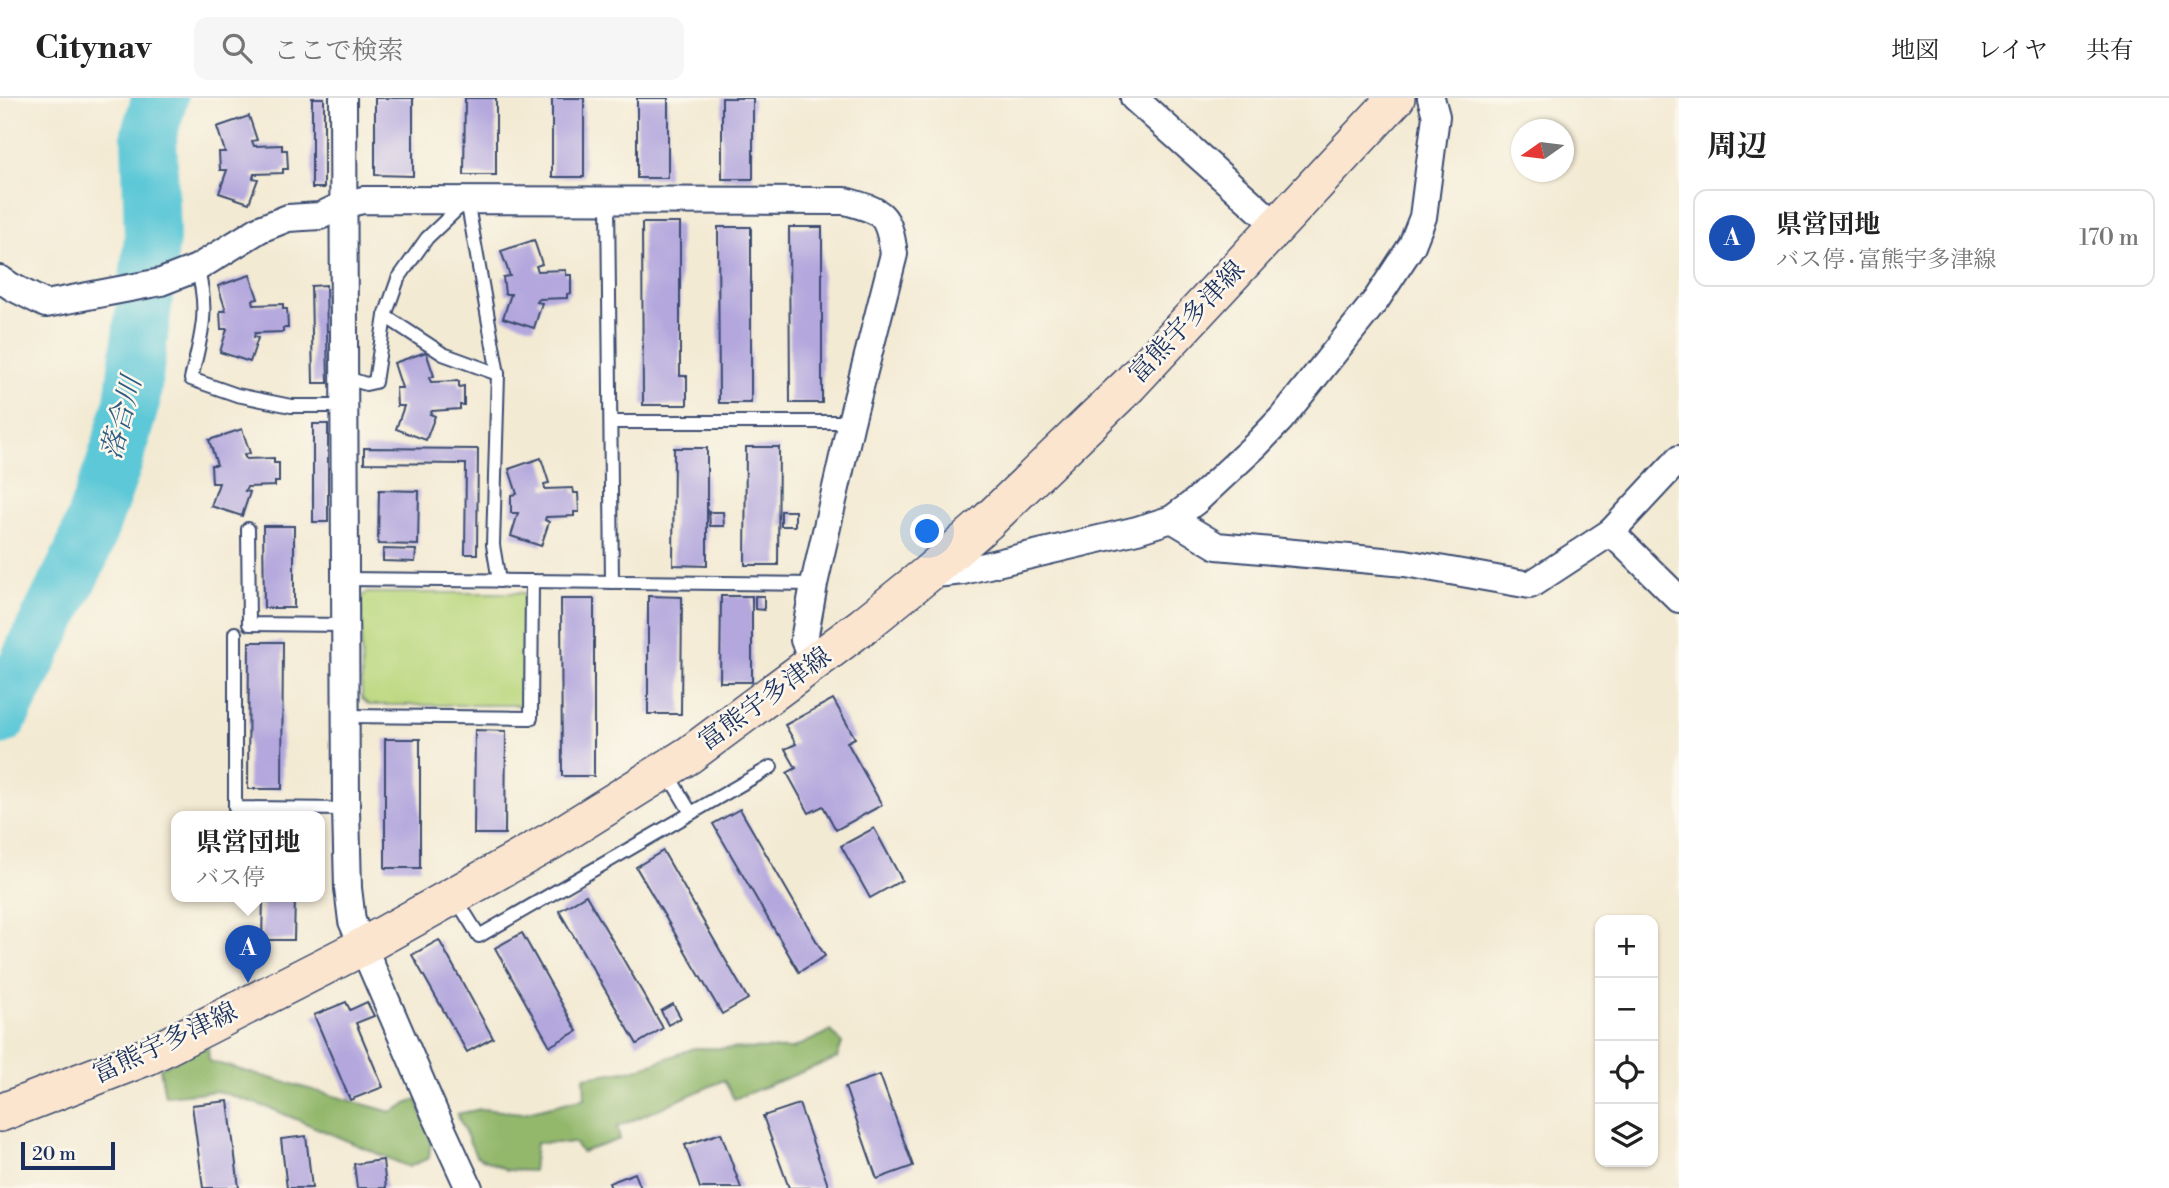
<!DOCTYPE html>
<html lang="ja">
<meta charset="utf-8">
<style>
body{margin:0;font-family:"Libre Bodoni","Noto Serif JP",serif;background:#f6f6f6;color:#222}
.controls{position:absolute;right:21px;bottom:21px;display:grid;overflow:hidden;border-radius:14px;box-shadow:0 2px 5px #0004}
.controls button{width:63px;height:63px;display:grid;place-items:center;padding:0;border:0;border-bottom:2px solid #e0e0e0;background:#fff;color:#222;font:35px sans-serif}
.compass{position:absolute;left:1511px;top:21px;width:63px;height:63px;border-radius:50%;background:#fff;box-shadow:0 2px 5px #0004;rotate:256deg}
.scale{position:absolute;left:21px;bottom:18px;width:94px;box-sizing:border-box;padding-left:7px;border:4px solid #1b2f5e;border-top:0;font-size:19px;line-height:24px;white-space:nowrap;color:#1b2f5e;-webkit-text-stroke:5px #fbf7ec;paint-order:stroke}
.you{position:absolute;left:928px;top:434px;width:24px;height:24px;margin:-18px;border:5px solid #fff;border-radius:50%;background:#1a73e8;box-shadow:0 0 0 10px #1a73e833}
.badge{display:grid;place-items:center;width:46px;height:46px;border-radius:50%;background:#c8321e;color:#fff;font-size:23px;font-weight:700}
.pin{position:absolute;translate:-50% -58px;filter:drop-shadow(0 2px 4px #0008)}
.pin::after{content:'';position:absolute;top:37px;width:24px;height:21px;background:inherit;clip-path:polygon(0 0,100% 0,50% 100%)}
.popup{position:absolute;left:171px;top:713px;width:154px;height:91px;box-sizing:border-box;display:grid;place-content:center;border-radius:14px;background:#fff;filter:drop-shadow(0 2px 5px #0005);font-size:23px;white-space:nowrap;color:#767676}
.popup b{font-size:26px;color:#222}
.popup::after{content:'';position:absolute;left:50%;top:100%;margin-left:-14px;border:14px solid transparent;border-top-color:#fff}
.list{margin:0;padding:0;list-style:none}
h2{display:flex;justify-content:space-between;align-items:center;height:91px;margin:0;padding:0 28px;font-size:30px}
h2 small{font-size:23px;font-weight:400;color:#767676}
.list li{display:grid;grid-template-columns:46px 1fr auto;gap:21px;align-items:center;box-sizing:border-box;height:98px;margin:0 14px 14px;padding:0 14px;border:2px solid #e0e0e0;border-radius:14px}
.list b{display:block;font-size:26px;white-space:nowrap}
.list p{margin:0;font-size:23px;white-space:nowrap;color:#767676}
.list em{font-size:23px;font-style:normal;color:#767676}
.icon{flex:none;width:38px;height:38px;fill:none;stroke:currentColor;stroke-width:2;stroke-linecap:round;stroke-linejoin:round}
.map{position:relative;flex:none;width:1679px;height:1090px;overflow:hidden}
header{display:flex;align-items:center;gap:42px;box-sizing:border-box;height:98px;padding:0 35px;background:#fff;border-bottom:2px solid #e0e0e0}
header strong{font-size:33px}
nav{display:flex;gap:38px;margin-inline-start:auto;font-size:24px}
.search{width:490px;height:63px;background:#f6f6f6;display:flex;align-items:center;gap:18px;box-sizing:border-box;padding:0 24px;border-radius:14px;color:#767676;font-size:26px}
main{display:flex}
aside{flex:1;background:#fff}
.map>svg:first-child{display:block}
</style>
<header>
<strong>Citynav</strong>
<div class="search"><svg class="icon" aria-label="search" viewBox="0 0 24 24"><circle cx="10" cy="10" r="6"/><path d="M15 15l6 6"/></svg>ここで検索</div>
<nav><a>地図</a><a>レイヤ</a><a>共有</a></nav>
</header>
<main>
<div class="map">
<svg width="1679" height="1090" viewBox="0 0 1679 1090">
<rect width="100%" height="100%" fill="#fbf7ec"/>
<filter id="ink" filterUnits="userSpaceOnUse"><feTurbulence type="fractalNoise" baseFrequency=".0143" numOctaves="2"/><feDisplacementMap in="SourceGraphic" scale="14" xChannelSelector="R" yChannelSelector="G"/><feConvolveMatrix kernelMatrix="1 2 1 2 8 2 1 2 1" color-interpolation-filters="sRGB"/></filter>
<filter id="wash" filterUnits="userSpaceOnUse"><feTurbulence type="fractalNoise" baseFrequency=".00686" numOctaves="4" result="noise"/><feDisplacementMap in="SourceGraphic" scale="28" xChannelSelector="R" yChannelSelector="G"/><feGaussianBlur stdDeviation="1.57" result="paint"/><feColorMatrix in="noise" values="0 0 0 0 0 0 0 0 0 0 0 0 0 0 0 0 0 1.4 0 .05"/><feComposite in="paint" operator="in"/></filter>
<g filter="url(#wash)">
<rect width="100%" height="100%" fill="#f3ead3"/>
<path fill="#bad77d" stroke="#6a836e" stroke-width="2" d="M367,495H524V607H369L362,601L361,499Z"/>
<g fill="#93b86c" stroke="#577465" stroke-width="2">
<path d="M831,933L842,945L837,960L734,1001L724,982L617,1029L620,1041L582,1054L574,1045H536L533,1073L507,1072L476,1058L457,1016L481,1011L523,1015L585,1000L584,979L639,971L694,950L792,951Z"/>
<path d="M208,949L209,963L391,1014L417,1001L431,1042L429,1060L409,1069L272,1011L218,993L165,998L160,970L193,953Z"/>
</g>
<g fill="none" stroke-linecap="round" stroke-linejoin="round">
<path stroke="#5dc8d7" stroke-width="56" d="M0,619L81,457L114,366L132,304L152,140L149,36L160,0"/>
</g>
<g id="blocks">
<g fill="#b3a7dd">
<rect x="312" y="0" width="12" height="90"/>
<path d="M375,0H413V78L375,77Z"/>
<path d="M465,0H496V77H464Z"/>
<rect x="552" y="0" width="32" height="79"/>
<rect x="637" y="0" width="31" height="80"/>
<rect x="722" y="0" width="31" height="81"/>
<path d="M249,18L257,42L252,43L254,48L282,47V52H287L288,71H283V75L254,76L253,80L258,81L249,105L219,95L227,72H220L219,54H225L217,29Z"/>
<path d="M642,125H680V278H687V307H643Z"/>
<path d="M718,129H751V305H719Z"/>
<path d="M789,129H822V305H790Z"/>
<path d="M534,142L542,166L536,168L538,173L566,172V177H571V195L567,196V200L539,201L537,204L542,205L534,230L503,220L511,196H505L503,179L510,178L501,153Z"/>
<path d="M250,177L258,201L253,202L254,207L283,206V211H287L288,230H283V234L255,235L254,239L258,240L250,264L220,254L227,231H221L220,213H226L218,188Z"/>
<path d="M326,187L328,285H313L311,188Z"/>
<path d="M426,254L434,278L429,280L431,284L459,283V289L464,288V307H460V311L432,313L430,316L435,318L426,342L396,331L404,308H397L396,290H402L394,265Z"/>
<rect x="313" y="326" width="15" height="98"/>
<path d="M242,331L250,355L244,357L246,361L274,360V365H279V384H275V388L247,389L245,393L250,394L242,418L211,408L219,385H212L211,367H217L209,342Z"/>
<path d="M746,349H779L778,467H745Z"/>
<path d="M364,350L478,351L477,456H465L466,366L364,365Z"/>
<path d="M674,350H707V468L673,467Z"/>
<path d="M541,360L549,385L544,386L545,391L573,390L574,395H578L579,414H574V418L546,419L545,422L549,424L541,448L511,438L518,415H511V397L517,396L509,371Z"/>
<path d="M379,392L419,393L418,447L378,446Z"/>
<rect x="781" y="413" width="14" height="15"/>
<path d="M709,414H723L724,428H710Z"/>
<path d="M263,428H294V510H264Z"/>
<path d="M383,451L416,452L415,464L383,463Z"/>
<path d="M648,498L682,499L681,616H648Z"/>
<path d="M721,498H752V584H720Z"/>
<path d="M755,498H764V512L755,511Z"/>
<path d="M561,501H594V678H562Z"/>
<path d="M249,544H283L282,691H248Z"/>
<path d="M833,601L855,640L847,644L882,707L836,732L823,708L809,715L787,675L796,670L785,651L796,646L785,627Z"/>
<path d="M475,632L506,633L505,736H474Z"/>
<rect x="385" y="641" width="35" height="129"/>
<path d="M740,711L825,858L799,874L713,726Z"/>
<path d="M874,730L902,782L870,800L841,748Z"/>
<path d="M663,753L748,901L722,916L636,769Z"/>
<path d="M586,797L663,930L637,946L559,813Z"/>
<path d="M263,799H295L294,842H262Z"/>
<path d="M522,835L577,933L550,948L495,850Z"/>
<path d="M439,842L493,940L467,954L412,857Z"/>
<path d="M346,904L350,912L367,904L374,918L356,925L383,989L350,1002L314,917Z"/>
<path d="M673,906L681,920L668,927L661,913Z"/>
<path d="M880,977L913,1068L877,1081L845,989Z"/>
<path d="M228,1003L239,1090H203L192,1007Z"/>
<path d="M799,1006L829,1090H789L763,1018Z"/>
<path d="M721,1035L741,1090H700L685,1047Z"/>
<path d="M306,1038L312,1090H287L281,1041Z"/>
<path d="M383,1062L386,1090H357L354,1066Z"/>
<path d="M635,1075L641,1090H611L609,1085Z"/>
</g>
</g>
</g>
<g filter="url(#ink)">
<use href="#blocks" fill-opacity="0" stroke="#3b4b70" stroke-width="2"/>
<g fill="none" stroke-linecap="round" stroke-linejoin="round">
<g stroke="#3b4b70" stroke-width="16">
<g id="lane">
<path d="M467,102L498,276L493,447L499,483"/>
<path d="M608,102L612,484"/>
<path d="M197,170C210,214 201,238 191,281L237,297L291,308H344"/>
<path d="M385,218L443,256L498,276"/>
<path d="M344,279L366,286L375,284L385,218L398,181L427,140L465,104"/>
<path d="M611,324H851"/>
<path d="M248,431L249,526L345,527"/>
<path d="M344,481L814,486"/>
<path d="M235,535V710L346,711"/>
<path d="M345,618L531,620L532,483"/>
<path d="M666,673L691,715"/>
<path d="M456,801L479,838L771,669"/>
</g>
</g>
<g stroke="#3b4b70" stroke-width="30">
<g id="street">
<path d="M343,0L346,711L348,790L352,823L435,1016L469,1090"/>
<path d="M1134,0L1277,128"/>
<path d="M0,181L12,189L46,206L161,184L197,170L260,131L288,120L320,118L343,107L363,102L845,103C884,114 888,115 894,156L851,324L814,486L804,542L814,566"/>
<path d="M1172,421L1217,448L1405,465L1530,487L1611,434L1679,501"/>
<path d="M1611,434L1679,361"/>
<path d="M926,477L963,473L1137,432L1172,421L1196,403L1256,347L1281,321L1376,202L1412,147L1423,119L1436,18L1431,0"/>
</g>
</g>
<g stroke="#3b4b70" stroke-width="40">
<path id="secondary" d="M0,1015L148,958L362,849L553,742L689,657L864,527L926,477L987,424L1129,287L1396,0"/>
</g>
<use href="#lane" stroke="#fff" stroke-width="12"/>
<use href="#street" stroke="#fff" stroke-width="26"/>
<use href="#secondary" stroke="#fbe5cf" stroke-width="37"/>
</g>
</g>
<g text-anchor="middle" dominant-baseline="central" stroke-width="5" stroke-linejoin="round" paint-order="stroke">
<g font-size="26" fill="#1b2f5e" stroke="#fbf7ec">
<text transform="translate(1187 224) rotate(-47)">富熊宇多津線</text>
<text transform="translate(765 601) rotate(-36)">富熊宇多津線</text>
<text transform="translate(165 945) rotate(-25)">富熊宇多津線</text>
</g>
<g font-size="28" font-style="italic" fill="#2f5d82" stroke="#fbf7ec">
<text transform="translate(122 320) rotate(-75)">落合川</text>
</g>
</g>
</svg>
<div class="controls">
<button>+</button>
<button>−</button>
<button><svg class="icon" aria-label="locate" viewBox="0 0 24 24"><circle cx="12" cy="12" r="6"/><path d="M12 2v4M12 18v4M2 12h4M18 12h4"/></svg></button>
<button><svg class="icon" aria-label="layers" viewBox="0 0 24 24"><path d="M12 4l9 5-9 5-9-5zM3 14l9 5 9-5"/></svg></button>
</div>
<svg class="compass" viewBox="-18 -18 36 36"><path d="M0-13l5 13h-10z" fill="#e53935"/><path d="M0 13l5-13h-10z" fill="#767676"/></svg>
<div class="scale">20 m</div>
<div class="you"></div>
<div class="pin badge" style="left:248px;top:885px;background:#1a4fb4">A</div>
<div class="popup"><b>県営団地</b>バス停</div>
</div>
<aside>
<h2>周辺<small></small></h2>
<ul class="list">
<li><span class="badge" style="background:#1a4fb4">A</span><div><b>県営団地</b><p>バス停 · 富熊宇多津線</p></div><em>170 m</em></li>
</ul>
</aside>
</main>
